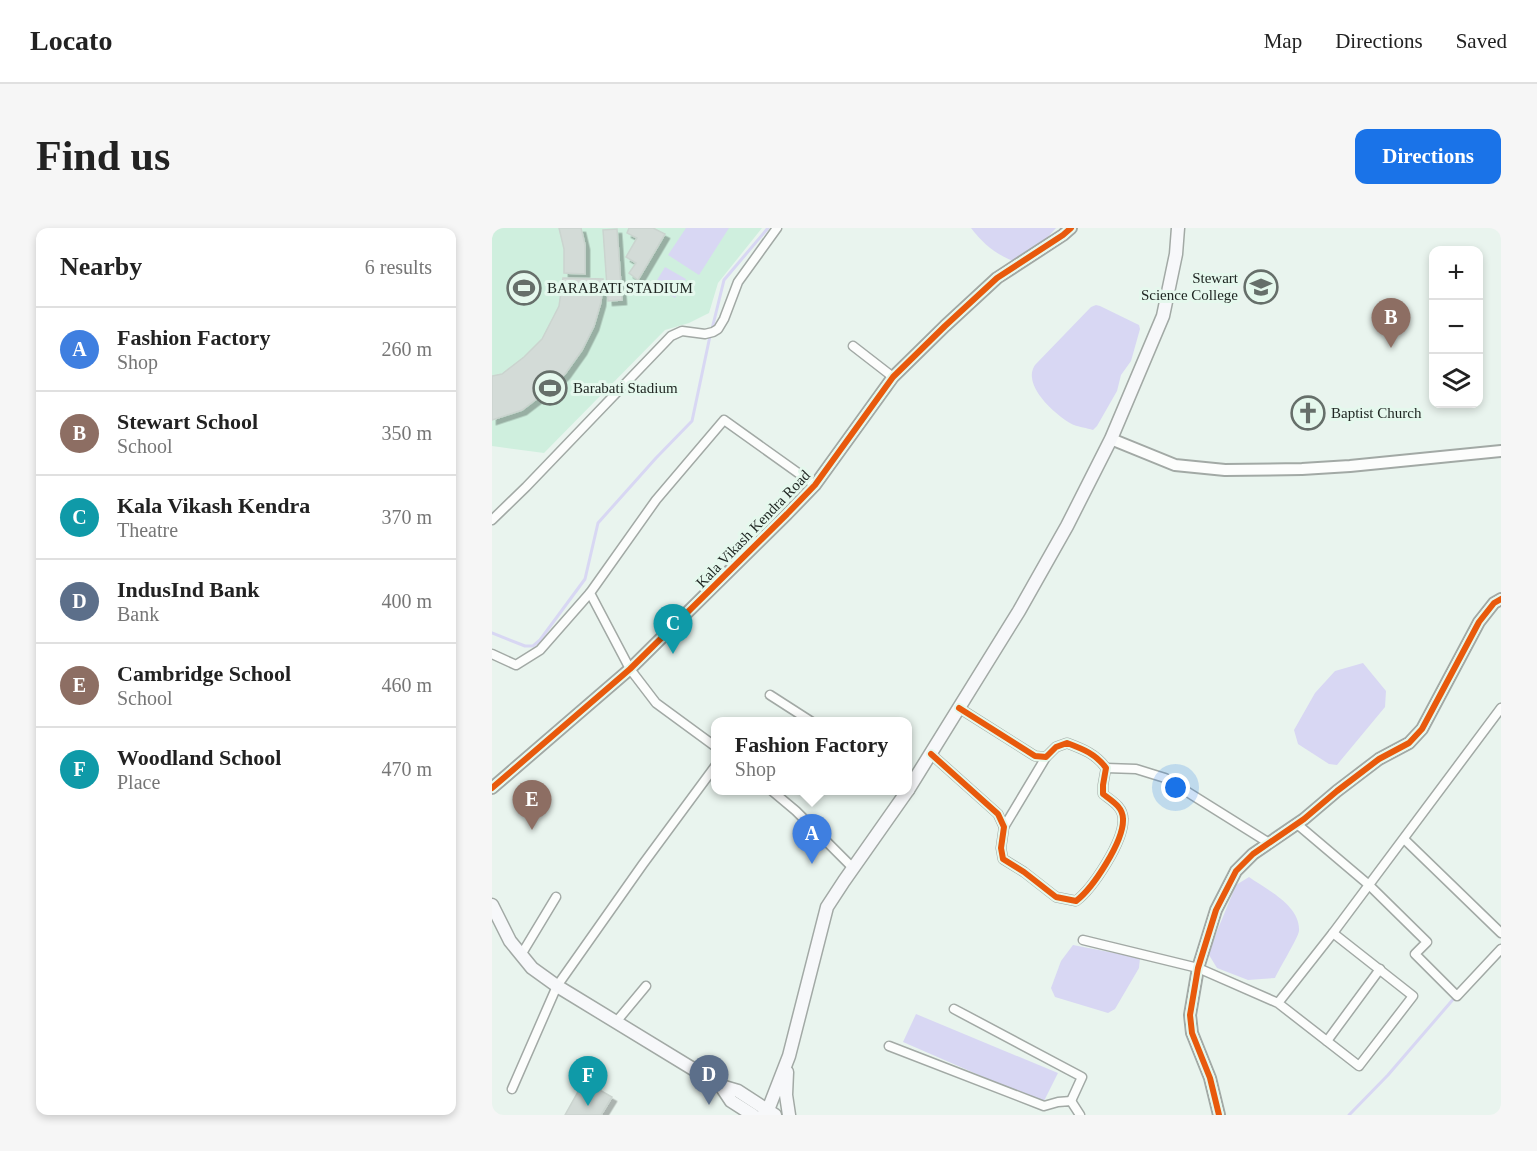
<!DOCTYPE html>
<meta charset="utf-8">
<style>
body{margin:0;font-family:"Times New Roman",serif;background:#f6f6f6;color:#222}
.controls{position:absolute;right:18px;top:18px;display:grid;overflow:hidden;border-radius:12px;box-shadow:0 3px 9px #0003}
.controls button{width:54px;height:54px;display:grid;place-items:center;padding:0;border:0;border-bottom:2px solid #e0e0e0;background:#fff;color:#222;font:30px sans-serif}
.you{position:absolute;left:684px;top:560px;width:21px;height:21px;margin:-15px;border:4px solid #fff;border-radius:50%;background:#1a73e8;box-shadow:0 0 0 9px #1a73e833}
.badge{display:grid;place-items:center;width:39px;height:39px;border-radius:50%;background:#1a73e8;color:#fff;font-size:20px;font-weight:700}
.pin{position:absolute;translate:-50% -50px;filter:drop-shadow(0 2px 3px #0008)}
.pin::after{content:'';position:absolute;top:32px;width:21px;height:18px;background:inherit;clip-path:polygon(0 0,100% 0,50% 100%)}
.popup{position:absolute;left:219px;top:489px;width:201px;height:78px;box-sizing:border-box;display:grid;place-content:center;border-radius:12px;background:#fff;filter:drop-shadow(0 2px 4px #0005);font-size:20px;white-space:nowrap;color:#767676}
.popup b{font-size:22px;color:#222}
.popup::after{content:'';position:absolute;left:50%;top:100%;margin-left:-12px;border:12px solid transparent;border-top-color:#fff}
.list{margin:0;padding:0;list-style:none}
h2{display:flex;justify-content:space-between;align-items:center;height:78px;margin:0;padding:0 24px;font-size:26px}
h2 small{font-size:20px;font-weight:400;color:#767676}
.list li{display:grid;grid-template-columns:39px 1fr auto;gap:18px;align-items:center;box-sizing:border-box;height:84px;padding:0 24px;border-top:2px solid #e0e0e0}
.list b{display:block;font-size:22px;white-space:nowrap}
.list p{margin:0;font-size:20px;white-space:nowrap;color:#767676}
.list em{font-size:20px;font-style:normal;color:#767676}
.icon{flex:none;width:33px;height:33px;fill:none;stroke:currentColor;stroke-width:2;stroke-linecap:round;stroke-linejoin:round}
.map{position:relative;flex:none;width:1009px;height:887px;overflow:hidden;border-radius:12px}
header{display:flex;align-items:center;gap:36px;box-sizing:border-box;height:84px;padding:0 30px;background:#fff;border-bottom:2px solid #e0e0e0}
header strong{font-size:28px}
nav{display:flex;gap:33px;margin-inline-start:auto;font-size:21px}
.intro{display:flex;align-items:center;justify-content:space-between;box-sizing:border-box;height:144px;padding:0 36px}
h1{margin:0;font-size:42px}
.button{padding:15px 27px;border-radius:12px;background:#1a73e8;color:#fff;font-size:21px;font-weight:700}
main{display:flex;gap:36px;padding:0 36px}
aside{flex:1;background:#fff;border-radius:12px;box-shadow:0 3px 9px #0003}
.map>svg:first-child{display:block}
</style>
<header>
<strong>Locato</strong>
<nav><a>Map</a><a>Directions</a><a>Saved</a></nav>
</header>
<div class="intro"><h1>Find us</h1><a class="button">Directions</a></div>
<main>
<aside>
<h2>Nearby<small>6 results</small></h2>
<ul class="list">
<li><span class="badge" style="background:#3f7fe0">A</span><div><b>Fashion Factory</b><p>Shop</p></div><em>260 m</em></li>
<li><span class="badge" style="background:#8d6e63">B</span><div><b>Stewart School</b><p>School</p></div><em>350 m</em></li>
<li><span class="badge" style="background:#0f9aa8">C</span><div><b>Kala Vikash Kendra</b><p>Theatre</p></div><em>370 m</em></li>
<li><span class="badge" style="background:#5c6f8a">D</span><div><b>IndusInd Bank</b><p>Bank</p></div><em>400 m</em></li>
<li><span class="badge" style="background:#8d6e63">E</span><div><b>Cambridge School</b><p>School</p></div><em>460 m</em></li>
<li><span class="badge" style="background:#0f9aa8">F</span><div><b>Woodland School</b><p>Place</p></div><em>470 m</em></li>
</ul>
</aside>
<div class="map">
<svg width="1009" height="887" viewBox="0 0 1009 887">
<defs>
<filter id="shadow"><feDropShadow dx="4.5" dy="4.5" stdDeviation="0" flood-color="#0004"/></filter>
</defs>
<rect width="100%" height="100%" fill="#e9f4ee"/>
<path fill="#cfefde" d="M0,0H270L226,55L217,85L197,95L173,102L52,225L0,218Z"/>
<g fill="#d8d7f3">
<path d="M194,0H237L207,47L176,27Z"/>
<path d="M479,0H564L537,30L526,35C505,27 493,18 479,0Z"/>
<path d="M173,39L194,51L183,70L162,57Z"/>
<path d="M604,77L608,78L647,97L648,101L639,133L629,147L625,163L605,198L601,202C595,200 587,199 582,197C565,189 529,157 543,137L599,79Z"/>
<path d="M871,435L894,463L893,479L849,532L845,537L837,536L806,516L802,502L823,465L843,443Z"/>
<path d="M757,649C774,661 809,678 807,703C806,710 787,741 783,750L756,752L725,740L717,727L721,713L744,657Z"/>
<path d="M581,717L648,730L647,740L623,781L616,785L563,769L559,760L569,733Z"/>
<path d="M424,786L566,845L551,875L411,814Z"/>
</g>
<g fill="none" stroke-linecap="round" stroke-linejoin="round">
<g stroke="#d8d7f3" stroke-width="3">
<path d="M220,101L232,52L276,0"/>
<path d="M0,405L33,418H41L48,412L93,351L106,295L164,230L200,193L218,108"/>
<path d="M857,887L896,847L964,768"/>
</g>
</g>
<g fill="#d3dbd7" stroke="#cbd4cf" stroke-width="1.5" filter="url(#shadow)">
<path d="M67,0H89L93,17V46L72,45V21Z"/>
<path d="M137,0H161L173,6L146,52L137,45L144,35L134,29L145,10L135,5Z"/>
<path d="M125,1L130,72L116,73L111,2Z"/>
<path d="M71,50L111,51L109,74L102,98L90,122L73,146L55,163L30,182L0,192V148L10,146L32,129L50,111L67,78Z"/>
<path d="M92,853L120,869L109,887H73Z"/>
</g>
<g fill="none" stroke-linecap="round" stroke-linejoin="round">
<g stroke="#a2a9a5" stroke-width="11">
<g id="minor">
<path d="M361,118L401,149"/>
<path d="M0,292L34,259L179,108L190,103L213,106L221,104L226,101L232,91L246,54L285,0"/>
<path d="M0,426L24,437L48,422L98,365"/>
<path d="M278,467L320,494"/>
<path d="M224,519L164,475L138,441L98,365L164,272L232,192L323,257"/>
<path d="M439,526L506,586L512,599L509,620L511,631L532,644L564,669L584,673C601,660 632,613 631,591C631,579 620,573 611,566V557L614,540C604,526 591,521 575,515L564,519L554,529L543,528L467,480"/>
<path d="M614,540L644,541L673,550L777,615"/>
<path d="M279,562L304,583L361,640"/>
<path d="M805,596L877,657L935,714L923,726L965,768L1009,721"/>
<path d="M512,599L554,529"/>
<path d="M912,611L1009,705"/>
<path d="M841,705L1009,480"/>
<path d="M591,712L706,740L786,775L867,838L921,768L841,705L786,775"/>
<path d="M29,727L64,669"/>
<path d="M462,781L590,849L579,873"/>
<path d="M124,794L154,758"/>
<path d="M835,813L888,741"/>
<path d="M397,818L552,878L566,874L579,873L588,887"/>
<path d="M20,861L65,758L151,636L224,537"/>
</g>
</g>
<g stroke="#a2a9a5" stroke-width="14">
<g id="tertiary">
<path d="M619,211L683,237L733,242L810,241L858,238L1009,223"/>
<path d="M0,560L138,441L295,286L323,257L401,149L453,98L505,50L571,7L579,0"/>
<path d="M727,887L718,850L700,805L698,787L706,740L724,682L744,643L761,626L812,591L845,563L887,531L917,515L930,501L987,394L1002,375L1009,371"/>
</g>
</g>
<g stroke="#a2a9a5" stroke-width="15">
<g id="secondary">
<path d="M416,562L527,383L575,298L619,211L671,88L684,26L686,0"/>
<path d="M0,677L18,713L40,740L65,758L229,858L246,863L283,887"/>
<path d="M295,844L294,867L297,887"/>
<path d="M229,858L239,873L261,887"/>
<path d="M271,887L276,882L297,828L335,679L352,653L416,562"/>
</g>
</g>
<use href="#minor" stroke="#fcfdfc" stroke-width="8"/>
<use href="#tertiary" stroke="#fcfdfc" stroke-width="10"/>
<use href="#secondary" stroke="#f7f8fa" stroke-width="12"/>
<g stroke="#e5f8ed" stroke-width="10">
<g id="cycleway">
<path d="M439,526L506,586L512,599L509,620L511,631L532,644L564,669L584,673C601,660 632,613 631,591C631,579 620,573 611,566V557L614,540C604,526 591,521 575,515L564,519L554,529L543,528L467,480"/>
<path d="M0,560L138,441L295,286L323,257L401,149L453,98L505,50L571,7L579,0"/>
<path d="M727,887L718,850L700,805L698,787L706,740L724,682L744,643L761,626L812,591L845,563L887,531L917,515L930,501L987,394L1002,375L1009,371"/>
</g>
</g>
<use href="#cycleway" stroke="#e8590c" stroke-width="6"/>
</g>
<defs>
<g id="university-ring" transform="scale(1.725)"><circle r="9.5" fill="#e5f8ed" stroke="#666f6a" stroke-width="1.5"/><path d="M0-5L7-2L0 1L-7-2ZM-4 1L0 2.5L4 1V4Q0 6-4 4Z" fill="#666f6a"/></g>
<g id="stadium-ring" transform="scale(1.725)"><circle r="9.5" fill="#e5f8ed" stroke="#666f6a" stroke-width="1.5"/><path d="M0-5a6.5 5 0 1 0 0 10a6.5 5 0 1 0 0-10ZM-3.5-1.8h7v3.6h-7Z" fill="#666f6a"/></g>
<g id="church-ring" transform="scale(1.725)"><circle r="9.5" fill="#e5f8ed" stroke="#666f6a" stroke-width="1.5"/><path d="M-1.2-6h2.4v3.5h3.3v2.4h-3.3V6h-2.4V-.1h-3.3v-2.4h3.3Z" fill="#666f6a"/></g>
</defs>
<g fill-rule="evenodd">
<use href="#university-ring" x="769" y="59"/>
<use href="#stadium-ring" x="32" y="60"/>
<use href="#stadium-ring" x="58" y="160"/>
<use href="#church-ring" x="816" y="185"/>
</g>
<g text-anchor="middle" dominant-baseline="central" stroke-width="6" stroke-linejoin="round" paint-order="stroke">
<g font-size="15" fill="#202723" stroke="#e5f8ed" text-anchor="start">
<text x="746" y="50" text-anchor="end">Stewart<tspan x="746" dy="17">Science College</tspan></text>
<text x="55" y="60">BARABATI STADIUM</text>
<text x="81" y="160">Barabati Stadium</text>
<text x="839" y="185">Baptist Church</text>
</g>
<g font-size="15" fill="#202723" stroke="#e5f8ed">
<text transform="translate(261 301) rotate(-46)">Kala Vikash Kendra Road</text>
</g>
</g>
</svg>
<div class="controls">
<button>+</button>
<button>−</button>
<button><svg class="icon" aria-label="layers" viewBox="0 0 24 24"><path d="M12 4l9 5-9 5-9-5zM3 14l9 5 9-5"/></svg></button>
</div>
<div class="you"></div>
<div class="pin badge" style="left:320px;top:636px;background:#3f7fe0">A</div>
<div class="popup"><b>Fashion Factory</b>Shop</div>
<div class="pin badge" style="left:899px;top:120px;background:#8d6e63">B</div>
<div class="pin badge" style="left:181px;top:426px;background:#0f9aa8">C</div>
<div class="pin badge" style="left:217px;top:877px;background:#5c6f8a">D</div>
<div class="pin badge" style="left:40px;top:602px;background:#8d6e63">E</div>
<div class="pin badge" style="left:96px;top:878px;background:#0f9aa8">F</div>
</div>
</main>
